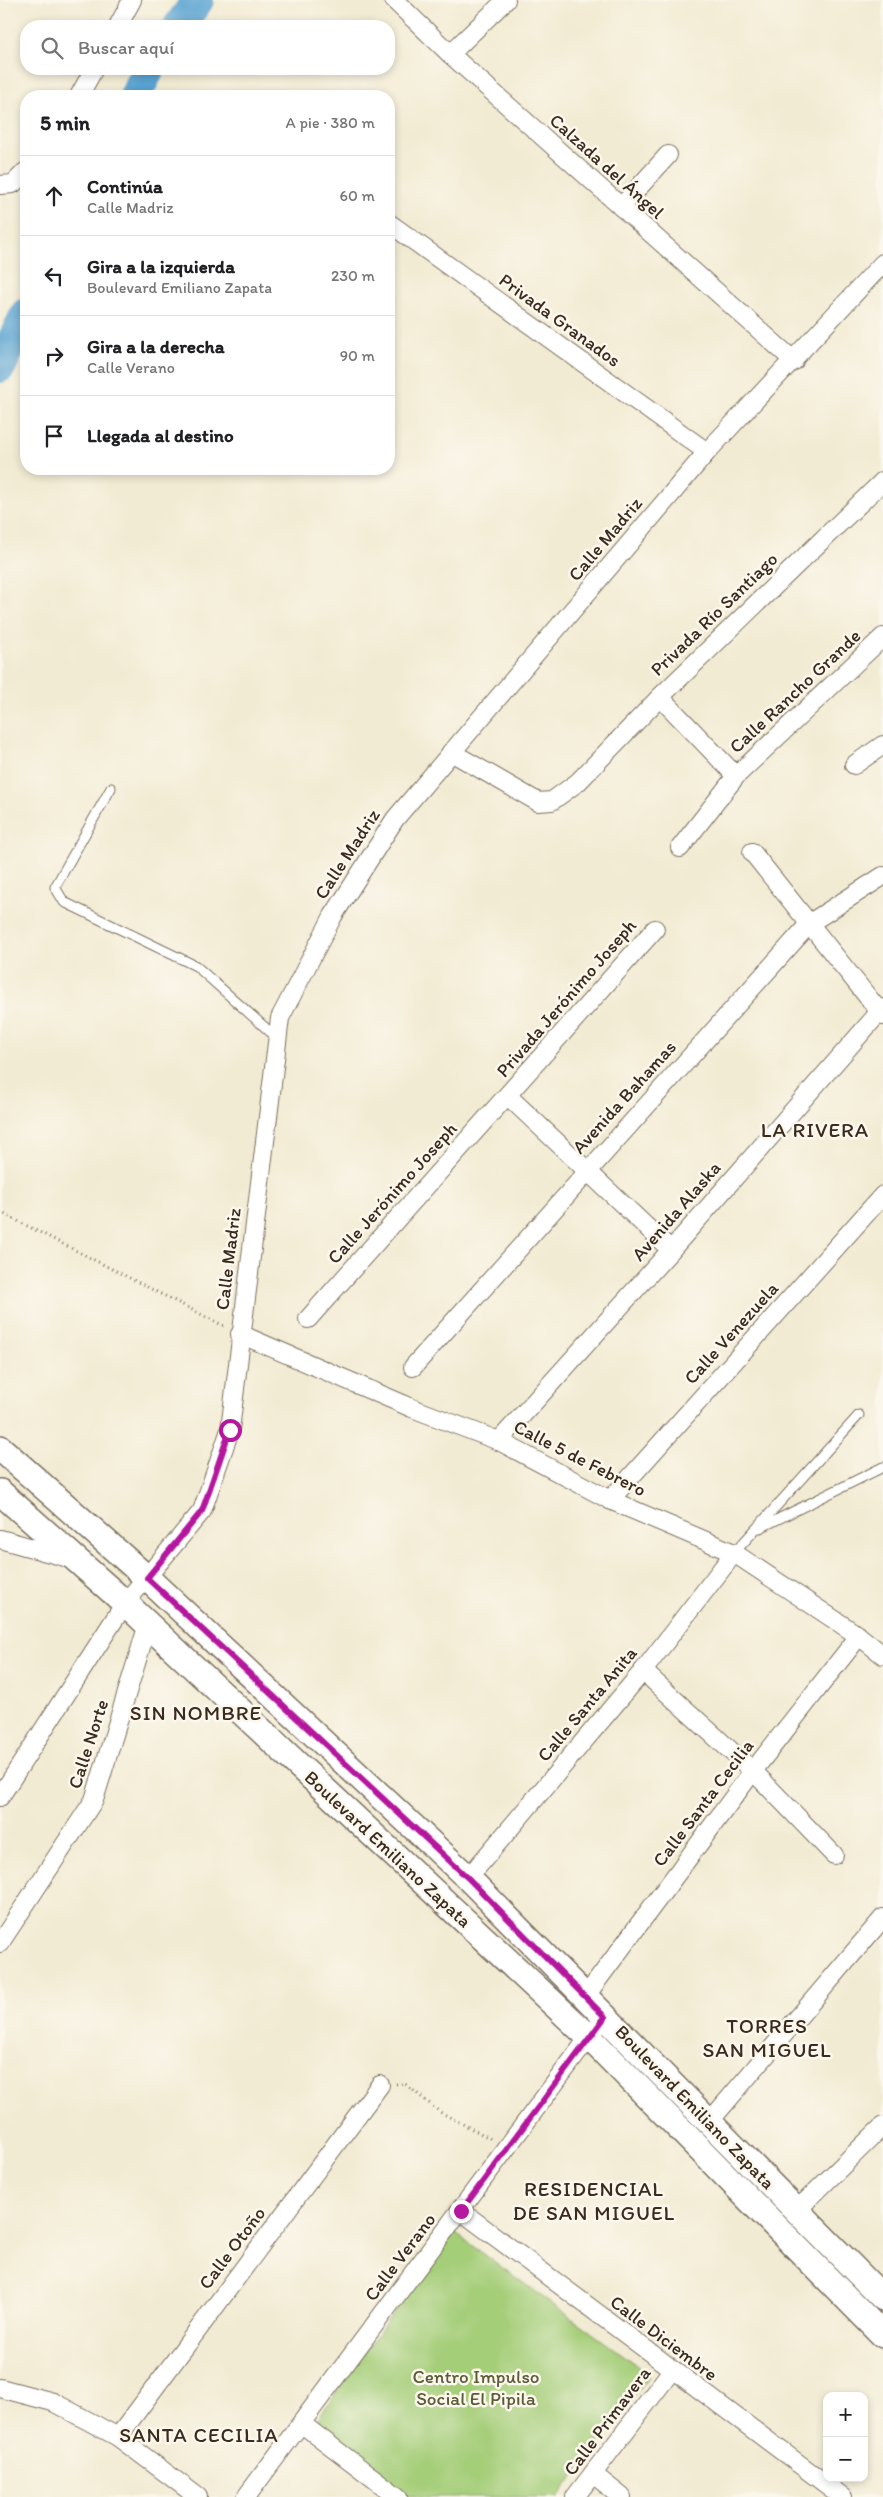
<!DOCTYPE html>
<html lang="es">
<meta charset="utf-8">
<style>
body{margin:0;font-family:Itim,sans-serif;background:#f2f2f2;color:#202124}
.controls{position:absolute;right:15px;bottom:15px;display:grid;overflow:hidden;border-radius:10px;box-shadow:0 2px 8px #0003}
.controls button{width:45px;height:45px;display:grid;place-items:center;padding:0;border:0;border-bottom:1px solid #e0e0e0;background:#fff;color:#202124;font:25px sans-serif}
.stop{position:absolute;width:15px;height:15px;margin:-11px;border:4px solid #b5179e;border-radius:50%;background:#fff}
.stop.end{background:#b5179e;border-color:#fff;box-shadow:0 1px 5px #0008}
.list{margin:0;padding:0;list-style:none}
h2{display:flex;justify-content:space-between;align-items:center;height:65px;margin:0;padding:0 20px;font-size:21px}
h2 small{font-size:16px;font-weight:400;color:#757577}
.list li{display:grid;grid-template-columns:32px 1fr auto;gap:15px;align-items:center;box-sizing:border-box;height:80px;padding:0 20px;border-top:1px solid #e0e0e0}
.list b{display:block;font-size:19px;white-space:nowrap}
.list p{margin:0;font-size:16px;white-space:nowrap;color:#757577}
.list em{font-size:16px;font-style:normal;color:#757577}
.icon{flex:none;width:28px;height:28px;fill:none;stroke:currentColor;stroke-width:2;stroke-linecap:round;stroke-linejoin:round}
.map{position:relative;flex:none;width:883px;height:2497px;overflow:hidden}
.search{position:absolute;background:#fff;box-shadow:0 2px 8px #0003;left:20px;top:20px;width:375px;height:55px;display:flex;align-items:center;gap:12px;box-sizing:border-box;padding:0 18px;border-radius:20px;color:#757577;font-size:19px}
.panel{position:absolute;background:#fff;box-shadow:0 2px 8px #0003;left:20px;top:90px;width:375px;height:385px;border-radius:20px}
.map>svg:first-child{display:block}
</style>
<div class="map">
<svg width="883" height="2497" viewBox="0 0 883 2497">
<rect width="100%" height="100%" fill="#fbf7ec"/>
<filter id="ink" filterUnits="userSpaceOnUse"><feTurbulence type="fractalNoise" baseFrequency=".02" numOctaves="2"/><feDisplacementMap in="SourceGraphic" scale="10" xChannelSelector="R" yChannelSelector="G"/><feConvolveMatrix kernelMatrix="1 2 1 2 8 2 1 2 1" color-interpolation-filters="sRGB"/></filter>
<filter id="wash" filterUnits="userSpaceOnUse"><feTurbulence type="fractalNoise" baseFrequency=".0096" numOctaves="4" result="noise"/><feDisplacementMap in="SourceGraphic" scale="20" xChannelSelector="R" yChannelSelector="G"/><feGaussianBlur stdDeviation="1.12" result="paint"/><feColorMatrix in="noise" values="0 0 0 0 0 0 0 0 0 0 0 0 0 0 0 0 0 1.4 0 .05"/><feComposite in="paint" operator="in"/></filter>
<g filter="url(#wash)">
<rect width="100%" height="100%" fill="#f2ebd3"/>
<path fill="#a5ce79" stroke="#707c4c" d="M452,2231L650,2375L558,2497H401L311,2428Z"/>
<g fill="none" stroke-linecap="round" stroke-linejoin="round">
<g stroke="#59a3d1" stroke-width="32">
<path d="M179,26L198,0"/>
<path d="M135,96L149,69"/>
<path d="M0,367L26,314"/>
</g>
</g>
</g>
<g filter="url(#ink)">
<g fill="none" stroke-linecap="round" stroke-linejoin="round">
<g stroke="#7b6e5d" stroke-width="11">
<g id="lane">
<path d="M111,788L55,887L64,902L196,966L277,1038"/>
<path d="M760,1528L883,1467"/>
<path d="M734,1553L859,1415"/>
</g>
</g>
<g stroke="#7b6e5d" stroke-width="20">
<g id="street">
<path d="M394,0L450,54L794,361"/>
<path d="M118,26L132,0"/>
<path d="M450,54L506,0"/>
<path d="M79,96L94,69"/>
<path d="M0,185L13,184L26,171"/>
<path d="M621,207L668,155"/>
<path d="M389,223L707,452"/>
<path d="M660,697L736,776"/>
<path d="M451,752L538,802L552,801L578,782L660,697L883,481"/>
<path d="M854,765L883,745"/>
<path d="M680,848L736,776L883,637"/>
<path d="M752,852L883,1016"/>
<path d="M508,1096L671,1250"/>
<path d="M308,1319L655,929"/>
<path d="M240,1334L412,1408L499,1441L610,1500L734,1553L859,1636L883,1655"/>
<path d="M413,1367L810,923L883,876"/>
<path d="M499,1441L671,1250L883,1008"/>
<path d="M610,1500L883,1195"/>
<path d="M0,1539L72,1559"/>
<path d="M643,1671L753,1771L834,1855"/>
<path d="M0,1797L125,1603L202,1511L230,1430L280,1018L333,916L395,819L707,452L883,263"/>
<path d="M468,1878L643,1671L734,1553"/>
<path d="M0,1943L94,1800L148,1624"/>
<path d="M585,1997L753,1771L859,1636"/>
<path d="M710,2121L883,1918"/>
<path d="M461,2211L843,2497"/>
<path d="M796,2211L883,2126"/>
<path d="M0,2388L53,2402L118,2437L198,2497"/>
<path d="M302,2424L398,2497"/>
<path d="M118,2437L380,2085"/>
<path d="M593,2474L622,2497"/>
<path d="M246,2497L596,2028"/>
<path d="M575,2497L672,2370"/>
</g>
</g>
<g stroke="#7b6e5d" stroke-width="28">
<g id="secondary">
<path d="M0,1448L147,1578L468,1878L883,2298"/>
<path d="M0,1492L125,1603L589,2037L883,2335"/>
</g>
</g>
<g stroke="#7b6e5d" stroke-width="3" stroke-dasharray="1 4" stroke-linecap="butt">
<path d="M0,1212L226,1327"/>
<path d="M396,2084L404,2083L440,2112L493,2140"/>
</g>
<use href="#lane" stroke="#fff" stroke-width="9"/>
<use href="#street" stroke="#fff" stroke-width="18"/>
<use href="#secondary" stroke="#fff" stroke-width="25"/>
</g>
</g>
<g fill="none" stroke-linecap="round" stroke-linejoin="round" filter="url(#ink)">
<path stroke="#b5179e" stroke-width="6" d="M230,1430L202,1511L147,1578L468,1878L605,2017L461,2211"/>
</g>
<g text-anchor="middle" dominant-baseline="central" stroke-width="5" stroke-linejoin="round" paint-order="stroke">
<g font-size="19" fill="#3b2a1e" stroke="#fbf7ec">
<text transform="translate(607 166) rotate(42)">Calzada del Ángel</text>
<text transform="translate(560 320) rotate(36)">Privada Granados</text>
<text transform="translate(605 539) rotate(-50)">Calle Madriz</text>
<text transform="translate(714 614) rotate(-44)">Privada Río Santiago</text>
<text transform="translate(795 691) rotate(-43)">Calle Rancho Grande</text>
<text transform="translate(347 854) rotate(-57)">Calle Madriz</text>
<text transform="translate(566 998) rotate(-49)">Privada Jerónimo Joseph</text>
<text transform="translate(624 1097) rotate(-48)">Avenida Bahamas</text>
<text transform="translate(392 1193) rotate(-48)">Calle Jerónimo Joseph</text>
<text transform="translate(676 1211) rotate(-49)">Avenida Alaska</text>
<text transform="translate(228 1259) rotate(-83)">Calle Madriz</text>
<text transform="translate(731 1333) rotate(-48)">Calle Venezuela</text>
<text transform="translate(580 1458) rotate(27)">Calle 5 de Febrero</text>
<text transform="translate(587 1704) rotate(-50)">Calle Santa Anita</text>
<text transform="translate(88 1744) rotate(-72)">Calle Norte</text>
<text transform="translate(703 1803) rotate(-53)">Calle Santa Cecilia</text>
<text transform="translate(388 1849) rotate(43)">Boulevard Emiliano Zapata</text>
<text transform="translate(695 2107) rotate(46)">Boulevard Emiliano Zapata</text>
<text transform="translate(232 2248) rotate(-53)">Calle Otoño</text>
<text transform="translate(400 2257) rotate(-53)">Calle Verano</text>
<text transform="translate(664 2338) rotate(37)">Calle Diciembre</text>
<text transform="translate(607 2421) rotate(-53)">Calle Primavera</text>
</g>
<g font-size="19" fill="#5b5b39" stroke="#fbf7ec">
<text x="476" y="2376">Centro Impulso<tspan x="476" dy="22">Social El Pipila</tspan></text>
</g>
<g font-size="21" letter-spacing="1" fill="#3b2a1e" stroke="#fbf7ec">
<text x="815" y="1129">LA RIVERA</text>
<text x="196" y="1712">SIN NOMBRE</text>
<text x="767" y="2025">TORRES<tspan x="767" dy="24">SAN MIGUEL</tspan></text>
<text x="594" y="2188">RESIDENCIAL<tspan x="594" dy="24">DE SAN MIGUEL</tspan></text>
<text x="199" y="2434">SANTA CECILIA</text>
</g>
</g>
</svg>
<div class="controls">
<button>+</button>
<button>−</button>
</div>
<div class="stop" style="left:230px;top:1430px"></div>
<div class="stop end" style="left:461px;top:2211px"></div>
<div class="search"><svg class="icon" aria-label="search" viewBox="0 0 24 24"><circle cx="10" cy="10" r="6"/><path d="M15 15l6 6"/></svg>Buscar aquí</div>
<section class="panel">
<h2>5 min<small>A pie · 380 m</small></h2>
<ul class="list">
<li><svg class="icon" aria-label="ahead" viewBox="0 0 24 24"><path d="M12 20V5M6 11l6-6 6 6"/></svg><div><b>Continúa</b><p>Calle Madriz</p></div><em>60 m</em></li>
<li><svg class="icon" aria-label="left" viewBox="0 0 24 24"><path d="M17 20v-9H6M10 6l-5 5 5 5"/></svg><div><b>Gira a la izquierda</b><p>Boulevard Emiliano Zapata</p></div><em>230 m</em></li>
<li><svg class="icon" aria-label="right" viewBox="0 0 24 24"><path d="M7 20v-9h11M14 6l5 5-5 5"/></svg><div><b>Gira a la derecha</b><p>Calle Verano</p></div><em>90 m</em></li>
<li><svg class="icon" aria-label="arrive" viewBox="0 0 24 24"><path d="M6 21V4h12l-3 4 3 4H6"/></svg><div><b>Llegada al destino</b></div></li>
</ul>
</section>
</div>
